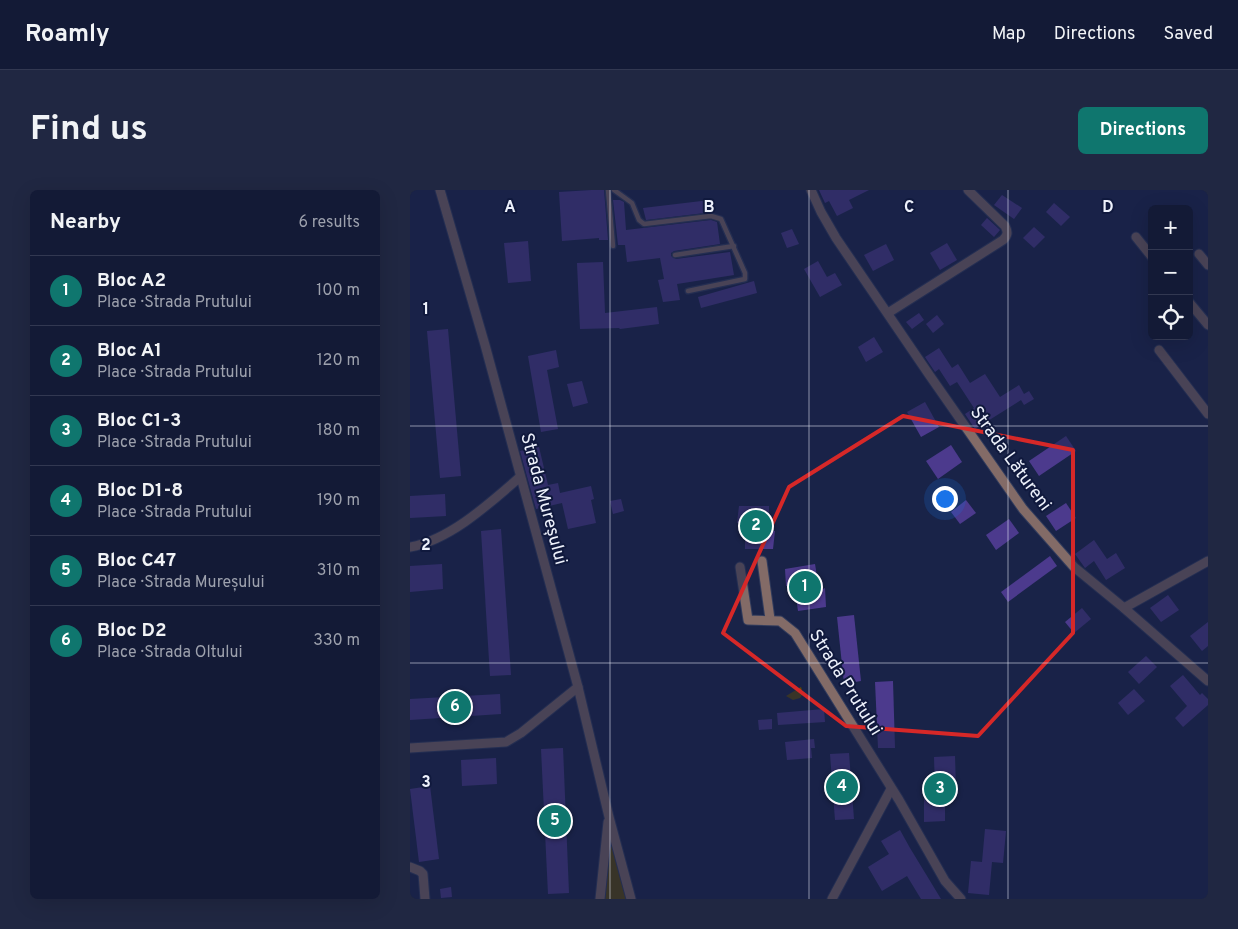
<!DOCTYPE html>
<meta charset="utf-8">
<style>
body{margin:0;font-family:Overpass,sans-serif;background:#202742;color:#f1f3f6}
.controls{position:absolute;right:15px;top:15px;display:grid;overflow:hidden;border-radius:8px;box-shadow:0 5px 20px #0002}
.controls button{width:45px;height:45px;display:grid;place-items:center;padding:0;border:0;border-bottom:1px solid #323851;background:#131a36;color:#f1f3f6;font:25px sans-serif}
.you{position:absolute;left:534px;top:308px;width:18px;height:18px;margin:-12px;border:4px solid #fff;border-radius:50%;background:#1a73e8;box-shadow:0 0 0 8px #1a73e833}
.badge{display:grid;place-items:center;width:32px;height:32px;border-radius:50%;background:#0f766e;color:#fff;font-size:16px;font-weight:700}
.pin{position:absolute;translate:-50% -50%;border:2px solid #fff;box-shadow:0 1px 5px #0006}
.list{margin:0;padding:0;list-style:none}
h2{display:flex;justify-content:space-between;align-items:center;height:65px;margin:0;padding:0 20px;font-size:21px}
h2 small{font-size:16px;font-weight:400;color:#9da1ad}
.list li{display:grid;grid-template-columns:32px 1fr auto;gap:15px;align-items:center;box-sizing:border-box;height:70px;padding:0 20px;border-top:1px solid #323851}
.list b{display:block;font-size:19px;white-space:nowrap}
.list p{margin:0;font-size:16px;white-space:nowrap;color:#9da1ad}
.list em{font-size:16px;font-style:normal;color:#9da1ad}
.icon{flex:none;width:28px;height:28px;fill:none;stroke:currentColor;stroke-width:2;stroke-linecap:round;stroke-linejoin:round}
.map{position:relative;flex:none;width:798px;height:709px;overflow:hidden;border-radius:8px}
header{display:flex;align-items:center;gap:30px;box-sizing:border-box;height:70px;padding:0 25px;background:#131a36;border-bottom:1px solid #323851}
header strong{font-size:24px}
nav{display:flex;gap:28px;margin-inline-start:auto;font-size:18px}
.intro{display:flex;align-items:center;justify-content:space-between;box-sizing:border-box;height:120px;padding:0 30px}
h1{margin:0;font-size:35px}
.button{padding:12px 22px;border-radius:8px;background:#0f766e;color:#fff;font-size:18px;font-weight:700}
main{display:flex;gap:30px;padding:0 30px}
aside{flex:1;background:#131a36;border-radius:8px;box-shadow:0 5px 20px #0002}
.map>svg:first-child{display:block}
</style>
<header>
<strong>Roamly</strong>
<nav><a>Map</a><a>Directions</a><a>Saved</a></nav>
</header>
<div class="intro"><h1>Find us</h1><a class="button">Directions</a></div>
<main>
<aside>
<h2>Nearby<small>6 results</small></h2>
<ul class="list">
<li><span class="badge">1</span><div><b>Bloc A2</b><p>Place · Strada Prutului</p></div><em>100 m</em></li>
<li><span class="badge">2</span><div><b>Bloc A1</b><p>Place · Strada Prutului</p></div><em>120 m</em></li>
<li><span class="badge">3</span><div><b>Bloc C1-3</b><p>Place · Strada Prutului</p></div><em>180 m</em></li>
<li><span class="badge">4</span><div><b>Bloc D1-8</b><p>Place · Strada Prutului</p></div><em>190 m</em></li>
<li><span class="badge">5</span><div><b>Bloc C47</b><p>Place · Strada Mureșului</p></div><em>310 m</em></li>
<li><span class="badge">6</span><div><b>Bloc D2</b><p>Place · Strada Oltului</p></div><em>330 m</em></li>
</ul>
</aside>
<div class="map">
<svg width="798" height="709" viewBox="0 0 798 709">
<rect width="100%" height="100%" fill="#192348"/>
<g fill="#5e4900">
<path d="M391,497L393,504L390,508L383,510L376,506Z"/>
<path d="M199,653L202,654L216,709H193Z"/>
</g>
<g fill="#4c3a8d">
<path d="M182,0H194L198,50H189V48L152,51L149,2Z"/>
<path d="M409,0H459L439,10L443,18L427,26L419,11L415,13Z"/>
<path d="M592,5L612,18L604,29L584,15Z"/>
<path d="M203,10H210L214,12L216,40L301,30L307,32L310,54L264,61L261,63V66L266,69L320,62L324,85L267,94L270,110L253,112L248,90L254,89L250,68L217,72L215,55H208Z"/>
<path d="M300,10L303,22L236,30L233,18Z"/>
<path d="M644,13L660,27L651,36L636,22Z"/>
<path d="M577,28L590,40L584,47L571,35Z"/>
<path d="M624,37L635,47L624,58L613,48Z"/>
<path d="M382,39L389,54L377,58L371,43Z"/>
<path d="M118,51L121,91L98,93L94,53Z"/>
<path d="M537,53L547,70L530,80L520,63Z"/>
<path d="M476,54L484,70L463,81L454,65Z"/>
<path d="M408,71L417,87L425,83L432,95L410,107L394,79Z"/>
<path d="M193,72L195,123L247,117L249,134L210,139L209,138L170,139L167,73Z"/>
<path d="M344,91L347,103L291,118L288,107Z"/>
<path d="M509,123L514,130L502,139L496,132Z"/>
<path d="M527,125L534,134L523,143L516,134Z"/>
<path d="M38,139L51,286L30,288L17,141Z"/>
<path d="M464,147L473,162L456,172L448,157Z"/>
<path d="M529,158L542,178L548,174L560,193L575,184L590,207L609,195L614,204L619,201L624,209L614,215L611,210L565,239L555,224L564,218L547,192L540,196L529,179L525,182L515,167Z"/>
<path d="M146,160L149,177L137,180L148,239L131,242L118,166Z"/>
<path d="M172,191L178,213L163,217L157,194Z"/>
<path d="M515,212L529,237L511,247L497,222Z"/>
<path d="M656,246L666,261L629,286L619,271Z"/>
<path d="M541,255L552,272L528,289L516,271Z"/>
<path d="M129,257L138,295L148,293L150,303L181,296L184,309L181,310L186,333L158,339L152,313L126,319L110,261Z"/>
<path d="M35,304L36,326L0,328V306Z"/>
<path d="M211,309L214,321L203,324L200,311Z"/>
<path d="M556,310L566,323L550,334L541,322Z"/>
<path d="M656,313L666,328L646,341L636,326Z"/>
<path d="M329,316H359V333L363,334V341H365L363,359H335V339H329V333H327Z"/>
<path d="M599,329L609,343L586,360L576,345Z"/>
<path d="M91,339L101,485L80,486L71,341Z"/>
<path d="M684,350L697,369L706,363L715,378L696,390L684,371L675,378L665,364Z"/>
<path d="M640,366L647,376L598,412L591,402Z"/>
<path d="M32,374L33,399L0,402V376Z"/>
<path d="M405,374L408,392L412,391L413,399L415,398L416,417L388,421L385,400L378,401V396H376L375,379Z"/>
<path d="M758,405L769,420L751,432L740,418Z"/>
<path d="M672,418L681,429L664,443L655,432Z"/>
<path d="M444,425L451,491L434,494L427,427Z"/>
<path d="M798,432V456L792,461L780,446Z"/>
<path d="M736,466L747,477L729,494L718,482Z"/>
<path d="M773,485L790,505L792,503L798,509V515L773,537L765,528L777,516L760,496Z"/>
<path d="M483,491L485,558H468L465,492Z"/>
<path d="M724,499L735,511L718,525L708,513Z"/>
<path d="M90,504L91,524L0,530V509Z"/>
<path d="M414,519L415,532L368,535L367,523Z"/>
<path d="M362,529V539L349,540L348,530Z"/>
<path d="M404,549L405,558H401L402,568L377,570L375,552Z"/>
<path d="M153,558L159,703L138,704L131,559Z"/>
<path d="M439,563L444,629L425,630L420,564Z"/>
<path d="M545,566L546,599H535V631L514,632V600L525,599L524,567Z"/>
<path d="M86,568L87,594L52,596L51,570Z"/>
<path d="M20,596L29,669L9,672L0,599Z"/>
<path d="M575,639L596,641L593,673L582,672L579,705L558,703L561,671L572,672Z"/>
<path d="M490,640L500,658L531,709H511L497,686L472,701L458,677L479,664L471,651Z"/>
<path d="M41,697L42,707L31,708L30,699Z"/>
</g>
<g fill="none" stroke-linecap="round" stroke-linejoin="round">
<g stroke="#323c5d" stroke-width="7">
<g id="service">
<path d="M198,0L203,56"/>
<path d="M204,0L222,13L229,30L234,34L301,26L311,29L335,83V89L278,101"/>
<path d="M265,65L324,56"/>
</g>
</g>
<g stroke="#323c5d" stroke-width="11">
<g id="minor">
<path d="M30,0L75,155L168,497L199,627L221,709"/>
<path d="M401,0L411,22L426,48L520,186L613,319L664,377L714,418L798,491"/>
<path d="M726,47L742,67"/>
<path d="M789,64L798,75"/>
<path d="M779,112L798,135"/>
<path d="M478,123L593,50C598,45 598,42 595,36L558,0"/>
<path d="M749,160L798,224"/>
<path d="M0,357C40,350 80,313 110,287"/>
<path d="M352,371L360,429"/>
<path d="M330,377L338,430L370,431L385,443L489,610L535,691L551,709"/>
<path d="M714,418L798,371"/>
<path d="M0,558L96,552L111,543L168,497"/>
<path d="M0,677L10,681L13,684L15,709"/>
<path d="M190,709L198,632"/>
<path d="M422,709L481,599"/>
</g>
</g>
<use href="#service" stroke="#836b67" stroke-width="4.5"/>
<use href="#minor" stroke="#836b67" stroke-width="9"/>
</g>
<path d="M0 0H798V709H0ZM493,226L663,260V443L568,546L436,536L313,443L379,297Z" fill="#192348" fill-opacity=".55" fill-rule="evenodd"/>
<path fill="none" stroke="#d62828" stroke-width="4" stroke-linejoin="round" d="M493,226L663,260V443L568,546L436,536L313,443L379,297Z"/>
<path fill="none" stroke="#edf1fb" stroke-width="1" stroke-opacity="0.55" d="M200,0V709M399,0V709M598,0V709M0,236H798M0,473H798"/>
<g text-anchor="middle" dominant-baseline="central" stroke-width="4" stroke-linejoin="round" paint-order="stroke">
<g font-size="18" fill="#edf1fb" stroke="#10193d">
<text transform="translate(600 269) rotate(54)">Strada Lătureni</text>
<text transform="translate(133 309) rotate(75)">Strada Mureșului</text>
<text transform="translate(435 493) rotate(58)">Strada Prutului</text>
</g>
</g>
<g font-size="16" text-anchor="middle" font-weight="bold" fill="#edf1fb" stroke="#10193d" stroke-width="4" stroke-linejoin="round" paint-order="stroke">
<text x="100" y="22">A</text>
<text x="299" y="22">B</text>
<text x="499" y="22">C</text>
<text x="698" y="22">D</text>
<text x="16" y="124">1</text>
<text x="16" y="360">2</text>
<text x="16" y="597">3</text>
</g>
</svg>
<div class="controls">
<button>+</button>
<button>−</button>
<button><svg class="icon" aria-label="locate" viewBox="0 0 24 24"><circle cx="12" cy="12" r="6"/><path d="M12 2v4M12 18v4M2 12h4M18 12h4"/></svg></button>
</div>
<div class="you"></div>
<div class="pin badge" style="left:395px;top:397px">1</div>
<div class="pin badge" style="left:346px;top:336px">2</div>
<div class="pin badge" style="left:530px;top:599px">3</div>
<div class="pin badge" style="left:432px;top:597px">4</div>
<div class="pin badge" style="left:145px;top:631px">5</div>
<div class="pin badge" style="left:45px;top:517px">6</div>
</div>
</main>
